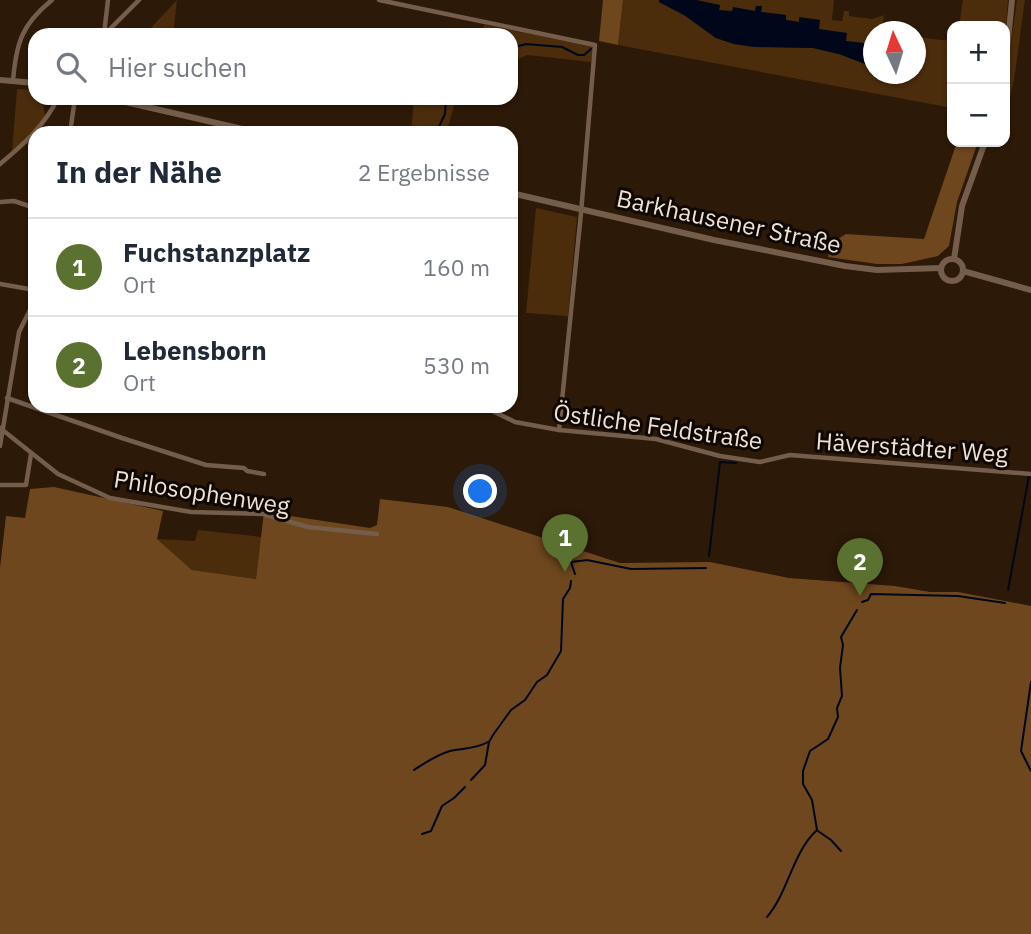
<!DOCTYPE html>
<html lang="de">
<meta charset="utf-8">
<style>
body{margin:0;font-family:"IBM Plex Sans",sans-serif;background:#f2f2f3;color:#1f2937}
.controls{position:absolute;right:21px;top:21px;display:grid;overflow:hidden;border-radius:14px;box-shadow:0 2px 5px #0004}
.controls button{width:63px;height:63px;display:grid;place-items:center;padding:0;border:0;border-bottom:2px solid #e0e1e3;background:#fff;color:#1f2937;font:35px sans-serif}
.compass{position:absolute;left:863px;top:21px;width:63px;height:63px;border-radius:50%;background:#fff;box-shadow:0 2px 5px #0004;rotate:356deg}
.you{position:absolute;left:481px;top:492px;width:24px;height:24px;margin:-18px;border:5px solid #fff;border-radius:50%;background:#1a73e8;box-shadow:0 0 0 10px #1a73e833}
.badge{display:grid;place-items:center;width:46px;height:46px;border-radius:50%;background:#5a7130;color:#fff;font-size:23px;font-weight:700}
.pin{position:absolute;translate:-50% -58px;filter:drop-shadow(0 2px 4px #0008)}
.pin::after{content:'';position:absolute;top:37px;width:24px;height:21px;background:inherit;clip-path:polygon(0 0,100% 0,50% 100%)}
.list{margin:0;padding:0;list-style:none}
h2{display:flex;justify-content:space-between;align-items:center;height:91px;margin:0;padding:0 28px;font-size:30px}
h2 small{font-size:23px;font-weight:400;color:#747a83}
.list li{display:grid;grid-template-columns:46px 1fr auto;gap:21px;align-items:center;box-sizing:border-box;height:98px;padding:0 28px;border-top:2px solid #e0e1e3}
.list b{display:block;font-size:26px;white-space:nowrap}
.list p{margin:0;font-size:23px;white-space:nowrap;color:#747a83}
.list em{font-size:23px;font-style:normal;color:#747a83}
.icon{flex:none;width:38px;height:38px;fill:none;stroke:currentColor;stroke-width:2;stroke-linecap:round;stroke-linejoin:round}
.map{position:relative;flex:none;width:1031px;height:934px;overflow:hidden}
.search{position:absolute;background:#fff;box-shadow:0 2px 5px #0004;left:28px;top:28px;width:490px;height:77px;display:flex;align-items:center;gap:18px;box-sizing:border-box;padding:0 24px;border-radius:21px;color:#747a83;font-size:26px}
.panel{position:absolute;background:#fff;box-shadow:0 2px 5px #0004;left:28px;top:126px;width:490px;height:287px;border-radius:21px}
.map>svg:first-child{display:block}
</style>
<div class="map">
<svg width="1031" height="934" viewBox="0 0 1031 934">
<rect width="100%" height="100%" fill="#2c1907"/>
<g fill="#4b2c0b">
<path d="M177,0L173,35H144Z"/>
<path d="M623,0H659V2L684,15L716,38L734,44L755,47L813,48L839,54L873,67L874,74H916V37L952,41V108L618,45Z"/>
<path d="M696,0H834L832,20L842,21L844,11H849V16L872,19L884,15L882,31H873L872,45L846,41V33L819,30V20L799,18V22L785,20V15L761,12L762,7L756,11L719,10L720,6Z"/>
<path d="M963,0H1008L1005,36V26H959Z"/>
<path d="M1017,0H1025L1014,80L1005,117V86Z"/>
<path d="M484,25L591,46L593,49L591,62L527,55L511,62V35H482Z"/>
<path d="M17,89L35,90V98H42L46,121L29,142L14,154L12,152Z"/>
<path d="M414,98H456L449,124L444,133H411Z"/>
<path d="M536,208L577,217L568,316L526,313Z"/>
<path d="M198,530L262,537L256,579L192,570L157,539L195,541Z"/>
</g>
<g fill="#6f471e">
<path d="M603,0H623L618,45L599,41Z"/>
<path d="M957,142H978L957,202L949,246L938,256L902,264H877L828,257L831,243L846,234L924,239Z"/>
<path d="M54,487L163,511L157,539L192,570L256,579L264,512L370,528L377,525L380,499L448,507L620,563L710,562L789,578L895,586L930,592H958L1031,606V934H0V568L6,516L25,518L30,489Z"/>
</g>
<path fill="#00071b" d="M659,0H696L720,5L719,10L732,12L733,7L755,11L756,6H762L761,12L786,15V20L799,22V17L820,20L819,29L847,33L846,41L872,44L873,30L882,31L874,32L873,67L839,54L813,48L755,47L734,44L716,38L684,15L659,2Z"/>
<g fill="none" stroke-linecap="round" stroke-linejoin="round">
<g stroke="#00071b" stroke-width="2">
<path d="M511,48L526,44L562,47L578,55H584L591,49"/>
<path d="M436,133L445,114L446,98"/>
<path d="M709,556L720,462L736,463"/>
<path d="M575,574L571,562L587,560L631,569L706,568"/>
<path d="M1008,590L1029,476L1031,477"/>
<path d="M862,602L868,600L871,594L958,596L1005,603"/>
<path d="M1031,682L1021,751L1031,771"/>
<path d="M414,770C425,763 436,755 450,751C463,748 476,749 488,742"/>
<path d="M471,780L485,765L489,742L493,735L511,710L525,700L537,682L547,675L561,651L563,599L570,588L571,581"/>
<path d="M818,831L831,840L841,851"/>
<path d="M422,834L431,831L442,806L454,798L465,787"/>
<path d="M767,917C789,891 792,853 817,830L812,800L803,784V771L810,751L828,739L838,717L837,708L842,696L840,668L843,645L841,637L857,610"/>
</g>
<g stroke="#745d4a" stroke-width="4.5">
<path d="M379,0L595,45L581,213L559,430"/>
<path d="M104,34L108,0"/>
<path d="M104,35L139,0"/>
<path d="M13,81C16,43 22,24 52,0"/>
<path d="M70,133L75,98"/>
<path d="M0,164C23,145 45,125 58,98"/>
<path d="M0,202L14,201L35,208"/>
<path d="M0,284L35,290"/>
<path d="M7,398L122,438L206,465L244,468L247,471L264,474"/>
<path d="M482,406L515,422L559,430L656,439L720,456L760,462L790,455L1031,474"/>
<path d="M0,428L58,474L110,498L191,512L263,514L308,527L377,534"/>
<path d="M0,446L19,332L35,300"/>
<path d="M0,485H26L31,454"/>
</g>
<g stroke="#745d4a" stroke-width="6">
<path d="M1005,70L1012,0"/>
<path d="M0,80L35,83"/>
<path d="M108,98L260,133"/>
<path d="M511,193L714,240L845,266L877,270L941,268"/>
<circle cx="952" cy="270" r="11"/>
<path d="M954,259L962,206L985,142"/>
<path d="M963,271L1031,290"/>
</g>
</g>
<g text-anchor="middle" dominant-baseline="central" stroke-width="6" stroke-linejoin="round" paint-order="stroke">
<g font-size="24" fill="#ede0d5" stroke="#0e0702">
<text transform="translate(729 221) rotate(12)">Barkhausener Straße</text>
<text transform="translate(658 426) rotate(8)">Östliche Feldstraße</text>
<text transform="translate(912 447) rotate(4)">Häverstädter Weg</text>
<text transform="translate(202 492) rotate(9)">Philosophenweg</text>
</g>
</g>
</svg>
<div class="controls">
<button>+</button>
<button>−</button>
</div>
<svg class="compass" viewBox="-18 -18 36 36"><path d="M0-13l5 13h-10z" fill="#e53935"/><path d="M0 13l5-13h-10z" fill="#747a83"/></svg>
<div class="you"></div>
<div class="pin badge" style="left:565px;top:572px">1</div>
<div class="pin badge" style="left:860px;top:596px">2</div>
<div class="search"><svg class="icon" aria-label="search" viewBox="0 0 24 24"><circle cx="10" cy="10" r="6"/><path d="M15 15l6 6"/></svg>Hier suchen</div>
<section class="panel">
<h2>In der Nähe<small>2 Ergebnisse</small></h2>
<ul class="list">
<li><span class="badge">1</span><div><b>Fuchstanzplatz</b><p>Ort</p></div><em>160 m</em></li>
<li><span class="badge">2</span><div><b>Lebensborn</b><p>Ort</p></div><em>530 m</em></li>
</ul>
</section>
</div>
